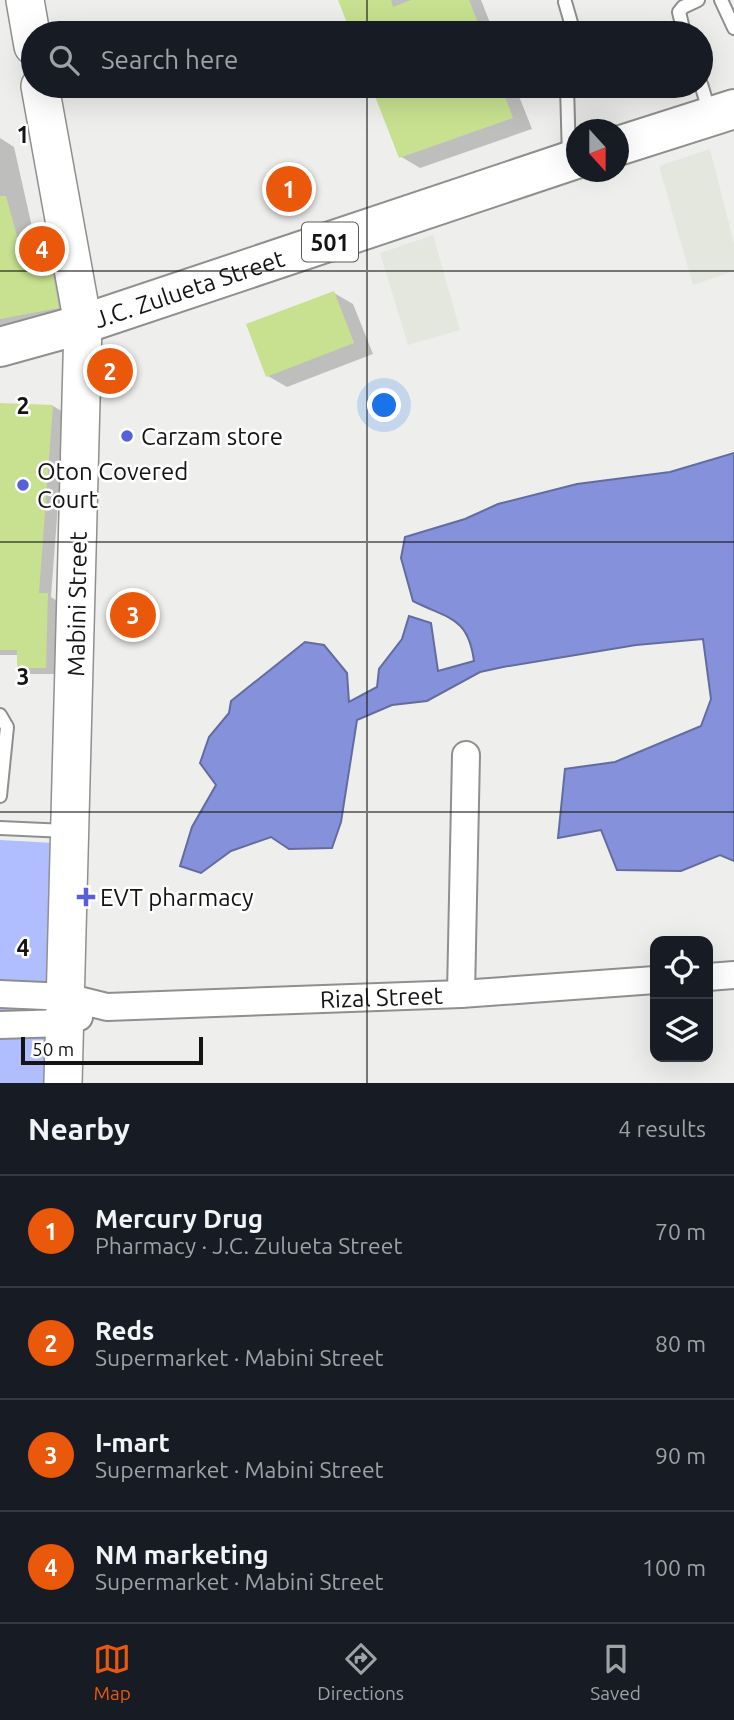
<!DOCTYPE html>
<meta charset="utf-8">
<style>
body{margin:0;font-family:Ubuntu,sans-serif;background:#242831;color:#f1f3f6}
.controls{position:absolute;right:21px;bottom:21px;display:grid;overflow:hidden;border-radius:14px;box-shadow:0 7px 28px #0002}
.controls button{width:63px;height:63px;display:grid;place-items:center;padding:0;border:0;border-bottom:2px solid #363941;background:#171b24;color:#f1f3f6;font:35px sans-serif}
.compass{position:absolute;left:566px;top:119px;width:63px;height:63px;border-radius:50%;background:#171b24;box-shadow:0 7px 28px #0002;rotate:159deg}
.scale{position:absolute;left:21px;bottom:18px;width:182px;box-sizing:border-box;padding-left:7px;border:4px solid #131413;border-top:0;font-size:19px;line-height:24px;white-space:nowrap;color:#131413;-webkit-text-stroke:5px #fff;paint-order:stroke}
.you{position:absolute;left:385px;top:406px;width:24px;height:24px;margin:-18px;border:5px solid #fff;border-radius:50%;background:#1a73e8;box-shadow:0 0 0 10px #1a73e833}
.badge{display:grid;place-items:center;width:46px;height:46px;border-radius:50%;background:#ea580c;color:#fff;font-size:23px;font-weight:700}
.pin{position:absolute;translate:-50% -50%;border:4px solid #fff;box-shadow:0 2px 7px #0006}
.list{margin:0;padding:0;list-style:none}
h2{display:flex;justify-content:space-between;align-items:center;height:91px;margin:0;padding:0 28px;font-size:30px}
h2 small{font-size:23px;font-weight:400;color:#9ea1a6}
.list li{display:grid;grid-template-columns:46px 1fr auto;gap:21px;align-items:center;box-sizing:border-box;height:112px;padding:0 28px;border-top:2px solid #363941}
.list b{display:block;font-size:26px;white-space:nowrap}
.list p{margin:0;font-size:23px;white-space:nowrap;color:#9ea1a6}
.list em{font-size:23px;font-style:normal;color:#9ea1a6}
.icon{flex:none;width:38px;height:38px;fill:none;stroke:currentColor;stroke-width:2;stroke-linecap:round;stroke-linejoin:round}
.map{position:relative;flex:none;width:734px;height:1083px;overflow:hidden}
.search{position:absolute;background:#171b24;box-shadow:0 7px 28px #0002;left:21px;right:21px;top:21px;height:77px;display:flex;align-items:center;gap:18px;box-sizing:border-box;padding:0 24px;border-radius:38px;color:#9ea1a6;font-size:26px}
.sheet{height:539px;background:#171b24}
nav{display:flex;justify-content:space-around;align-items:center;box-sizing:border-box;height:98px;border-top:2px solid #363941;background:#171b24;font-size:19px;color:#9ea1a6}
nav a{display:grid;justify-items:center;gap:4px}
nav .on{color:#ea580c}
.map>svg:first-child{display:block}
</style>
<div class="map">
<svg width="734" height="1083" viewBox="0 0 734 1083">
<rect width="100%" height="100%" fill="#eeefed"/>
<g fill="#e3e7dd">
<path d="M710,149L734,244V271L693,285L659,166Z"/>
<path d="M433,235L460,330L408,345L380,253Z"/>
</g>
<path fill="#b0bdff" d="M0,840L54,843L46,1083H0Z"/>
<path fill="#8592db" stroke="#636c9f" stroke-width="2" d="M734,453V861L720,855L681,871L617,870L601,830L558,838L565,769L615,762L701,726L711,699L703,639L636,645L503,667L480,672L427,701L392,705L357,720L341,822L332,848L289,849L271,837L231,851L201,873L180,866L192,827L216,785L200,763L209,737L229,713L231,701L305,642L324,645L347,673L349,702L377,687L379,669L402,639L409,616L431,623L438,671L474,661C468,616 448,619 413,601L401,558L405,537L465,519L498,504L577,484L670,472Z"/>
<g fill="#0003">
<path d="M340,0H481L494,33H353Z"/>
<path d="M373,86H515L532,129L420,168L400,156Z"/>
<path d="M0,138L14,147L39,258L49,257L68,268L77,318L0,333Z"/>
<path d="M334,293L353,304L373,354L287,387L268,376Z"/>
<path d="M0,405L53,406L65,413L51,597L59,602L58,674H31L19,667V655H0Z"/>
</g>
<g fill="#c7e190">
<path d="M338,0H391L393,7L411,0H469L482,33H351Z"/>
<path d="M371,86H501L513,118L399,158Z"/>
<path d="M0,196H6L23,258L49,255L59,308L0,319Z"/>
<path d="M334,291L354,343L266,377L246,324Z"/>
<path d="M0,403L53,405L39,593H48L46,668H17V650H0Z"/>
</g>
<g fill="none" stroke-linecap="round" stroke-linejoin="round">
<g stroke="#8f908d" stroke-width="16">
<g id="lane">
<path d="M721,0L734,28"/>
<path d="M565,2L574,33"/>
<path d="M684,33L679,12L683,7L698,0"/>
<path d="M701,84L710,114"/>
<path d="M567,86L569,158"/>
<path d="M0,715L7,727L0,796"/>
<path d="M0,828L66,831"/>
</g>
</g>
<g stroke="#8f908d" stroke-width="30">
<g id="street">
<path d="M708,977L734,975"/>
<path id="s1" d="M0,994L67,997L107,1007L461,994L655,980"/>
<path d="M461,994L466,755"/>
<path d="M0,1025L64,1023L79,1017"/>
</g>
</g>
<g stroke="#8f908d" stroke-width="40">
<g id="secondary">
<path d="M25,0L33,46"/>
<path d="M40,86L83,324L63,1083"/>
</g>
</g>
<g stroke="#8f908d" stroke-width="42">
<g id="primary">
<path d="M618,146L734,109"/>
<path id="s2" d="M0,347L83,324L576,159"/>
</g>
</g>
<use href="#lane" stroke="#fff" stroke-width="12"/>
<use href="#street" stroke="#fff" stroke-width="26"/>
<use href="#secondary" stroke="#fff" stroke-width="37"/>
<use href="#primary" stroke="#fff" stroke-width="38"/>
</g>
<path fill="none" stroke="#131413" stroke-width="2" stroke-opacity="0.55" d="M367,0V33M367,86V1083M0,271H734M0,542H734M0,812H734"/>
<g fill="#5660d7" stroke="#fff" stroke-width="2.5">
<circle cx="127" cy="436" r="7"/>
<circle cx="23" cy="485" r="7"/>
<path d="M82.5 886.5h7v7h7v7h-7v7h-7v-7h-7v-7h7z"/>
</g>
<g text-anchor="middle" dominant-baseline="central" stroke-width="5" stroke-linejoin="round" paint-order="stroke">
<rect fill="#fff" stroke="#5a5a5a" stroke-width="2" x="302" y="222.5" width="56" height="39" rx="5"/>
<g font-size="23" font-weight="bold" fill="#131413">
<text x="330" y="242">501</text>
</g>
<g font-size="24" fill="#131413" stroke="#fff">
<text stroke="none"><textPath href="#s2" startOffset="198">J.C. Zulueta Street</textPath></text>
<text transform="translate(77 604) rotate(-89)">Mabini Street</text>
<text stroke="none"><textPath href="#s1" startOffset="383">Rizal Street</textPath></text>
</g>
<g font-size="24" fill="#131413" stroke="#fff" text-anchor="start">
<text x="141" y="436">Carzam store</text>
<text x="37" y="471">Oton Covered<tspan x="37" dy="28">Court</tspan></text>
<text x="100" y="897">EVT pharmacy</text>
</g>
</g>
<g font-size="23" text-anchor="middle" font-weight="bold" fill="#131413" stroke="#fff" stroke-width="5" stroke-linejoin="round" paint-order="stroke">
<text x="23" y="143">1</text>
<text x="23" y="414">2</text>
<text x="23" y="685">3</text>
<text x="23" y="956">4</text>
</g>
</svg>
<div class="controls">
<button><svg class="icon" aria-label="locate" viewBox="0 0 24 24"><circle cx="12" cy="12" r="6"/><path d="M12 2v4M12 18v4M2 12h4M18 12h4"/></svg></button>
<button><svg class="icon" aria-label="layers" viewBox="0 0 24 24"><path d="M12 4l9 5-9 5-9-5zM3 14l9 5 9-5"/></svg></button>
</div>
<svg class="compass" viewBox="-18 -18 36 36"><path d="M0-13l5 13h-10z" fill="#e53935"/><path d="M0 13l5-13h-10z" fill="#9ea1a6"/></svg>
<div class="scale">50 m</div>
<div class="you"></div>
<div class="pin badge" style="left:289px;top:189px">1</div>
<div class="pin badge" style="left:110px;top:371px">2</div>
<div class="pin badge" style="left:133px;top:615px">3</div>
<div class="pin badge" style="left:42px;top:249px">4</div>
<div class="search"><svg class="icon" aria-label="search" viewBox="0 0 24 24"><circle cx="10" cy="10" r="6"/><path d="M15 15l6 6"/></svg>Search here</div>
</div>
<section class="sheet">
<h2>Nearby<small>4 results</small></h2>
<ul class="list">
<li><span class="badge">1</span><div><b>Mercury Drug</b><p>Pharmacy · J.C. Zulueta Street</p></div><em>70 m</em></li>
<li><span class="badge">2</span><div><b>Reds</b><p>Supermarket · Mabini Street</p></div><em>80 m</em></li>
<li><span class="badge">3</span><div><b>I-mart</b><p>Supermarket · Mabini Street</p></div><em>90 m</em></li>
<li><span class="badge">4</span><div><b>NM marketing</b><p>Supermarket · Mabini Street</p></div><em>100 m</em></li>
</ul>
</section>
<nav>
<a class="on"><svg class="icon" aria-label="map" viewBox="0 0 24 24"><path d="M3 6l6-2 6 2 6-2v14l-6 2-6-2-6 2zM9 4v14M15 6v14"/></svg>Map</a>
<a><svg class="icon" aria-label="directions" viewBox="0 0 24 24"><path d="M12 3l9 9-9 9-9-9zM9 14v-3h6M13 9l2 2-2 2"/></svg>Directions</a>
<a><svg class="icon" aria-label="saved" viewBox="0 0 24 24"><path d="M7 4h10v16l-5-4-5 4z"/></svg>Saved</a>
</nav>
